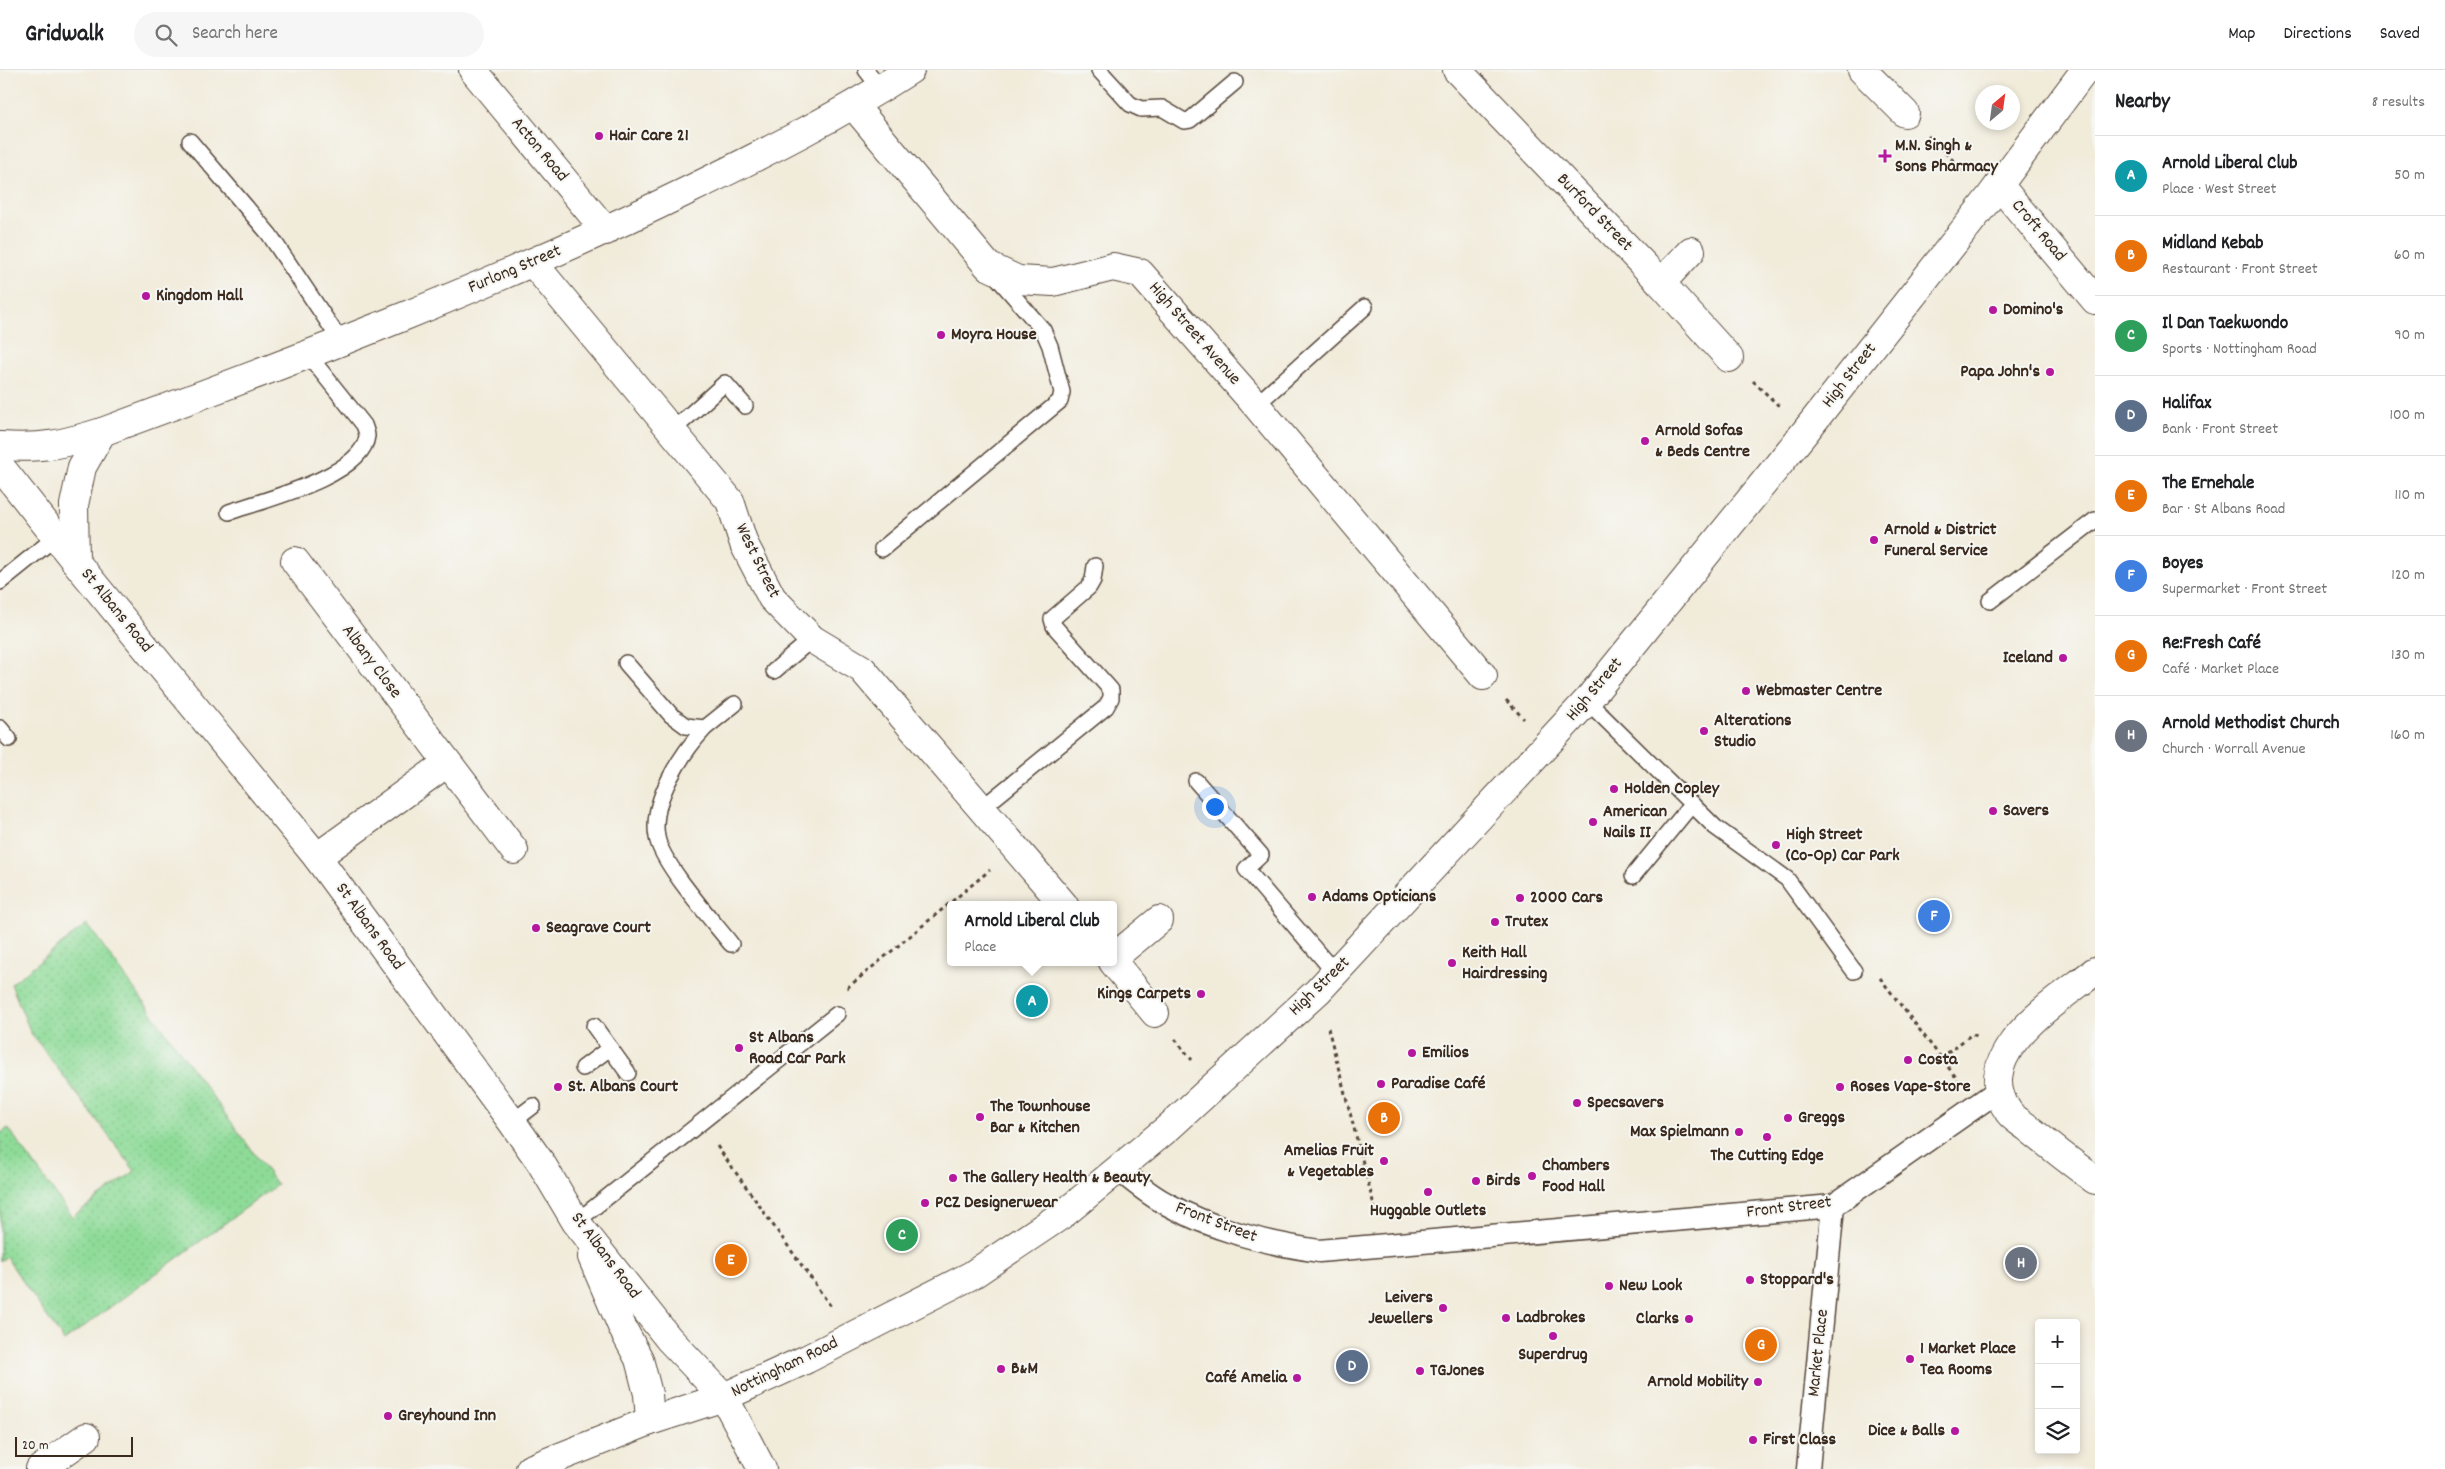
<!DOCTYPE html>
<meta charset="utf-8">
<style>
body{margin:0;font-family:Dekko,sans-serif;background:#f6f6f6;color:#202124}
.controls{position:absolute;right:15px;bottom:15px;display:grid;overflow:hidden;border-radius:5px;box-shadow:0 2px 8px #0003}
.controls button{width:45px;height:45px;display:grid;place-items:center;padding:0;border:0;border-bottom:1px solid #e0e0e0;background:#fff;color:#202124;font:25px sans-serif}
.compass{position:absolute;left:1975px;top:15px;width:45px;height:45px;border-radius:50%;background:#fff;box-shadow:0 2px 8px #0003;rotate:29deg}
.scale{position:absolute;left:15px;bottom:12px;width:118px;box-sizing:border-box;padding-left:5px;border:2px solid #3b2a1e;border-top:0;font-size:14px;line-height:18px;white-space:nowrap;color:#3b2a1e;-webkit-text-stroke:4px #f6f6f2;paint-order:stroke}
.you{position:absolute;left:1214px;top:736px;width:18px;height:18px;margin:-12px;border:4px solid #fff;border-radius:50%;background:#1a73e8;box-shadow:0 0 0 8px #1a73e833}
.badge{display:grid;place-items:center;width:32px;height:32px;border-radius:50%;background:#7c3aed;color:#fff;font-size:16px;font-weight:700}
.pin{position:absolute;translate:-50% -50%;border:2px solid #fff;box-shadow:0 1px 5px #0006}
.popup{position:absolute;left:947px;top:831px;width:170px;height:65px;box-sizing:border-box;display:grid;place-content:center;border-radius:5px;background:#fff;filter:drop-shadow(0 1px 4px #0005);font-size:16px;white-space:nowrap;color:#757577}
.popup b{font-size:19px;color:#202124}
.popup::after{content:'';position:absolute;left:50%;top:100%;margin-left:-10px;border:10px solid transparent;border-top-color:#fff}
.list{margin:0;padding:0;list-style:none}
h2{display:flex;justify-content:space-between;align-items:center;height:65px;margin:0;padding:0 20px;font-size:21px}
h2 small{font-size:16px;font-weight:400;color:#757577}
.list li{display:grid;grid-template-columns:32px 1fr auto;gap:15px;align-items:center;box-sizing:border-box;height:80px;padding:0 20px;border-top:1px solid #e0e0e0}
.list b{display:block;font-size:19px;white-space:nowrap}
.list p{margin:0;font-size:16px;white-space:nowrap;color:#757577}
.list em{font-size:16px;font-style:normal;color:#757577}
.icon{flex:none;width:28px;height:28px;fill:none;stroke:currentColor;stroke-width:2;stroke-linecap:round;stroke-linejoin:round}
.map{position:relative;flex:none;width:2095px;height:1399px;overflow:hidden}
header{display:flex;align-items:center;gap:30px;box-sizing:border-box;height:70px;padding:0 25px;background:#fff;border-bottom:1px solid #e0e0e0}
header strong{font-size:24px}
nav{display:flex;gap:28px;margin-inline-start:auto;font-size:18px}
.search{width:350px;height:45px;background:#f6f6f6;display:flex;align-items:center;gap:12px;box-sizing:border-box;padding:0 18px;border-radius:28px;color:#757577;font-size:19px}
main{display:flex}
aside{flex:1;background:#fff}
.map>svg:first-child{display:block}
</style>
<header>
<strong>Gridwalk</strong>
<div class="search"><svg class="icon" aria-label="search" viewBox="0 0 24 24"><circle cx="10" cy="10" r="6"/><path d="M15 15l6 6"/></svg>Search here</div>
<nav><a>Map</a><a>Directions</a><a>Saved</a></nav>
</header>
<main>
<div class="map">
<svg width="2095" height="1399" viewBox="0 0 2095 1399">
<defs>
<pattern id="grass-dots" width="8" height="8" patternUnits="userSpaceOnUse" patternTransform="scale(1.25)"><rect width="8" height="8" fill="#8edb98"/><path d="M2 2h.1M6 6h.1" fill="none" stroke="#7bbc83" stroke-width="1.8" stroke-linecap="round"/></pattern>
</defs>
<rect width="100%" height="100%" fill="#f6f6f2"/>
<filter id="ink" filterUnits="userSpaceOnUse"><feTurbulence type="fractalNoise" baseFrequency=".02" numOctaves="2"/><feDisplacementMap in="SourceGraphic" scale="10" xChannelSelector="R" yChannelSelector="G"/><feConvolveMatrix kernelMatrix="1 2 1 2 8 2 1 2 1" color-interpolation-filters="sRGB"/></filter>
<filter id="wash" filterUnits="userSpaceOnUse"><feTurbulence type="fractalNoise" baseFrequency=".0096" numOctaves="4" result="noise"/><feDisplacementMap in="SourceGraphic" scale="20" xChannelSelector="R" yChannelSelector="G"/><feGaussianBlur stdDeviation="1.12" result="paint"/><feColorMatrix in="noise" values="0 0 0 0 0 0 0 0 0 0 0 0 0 0 0 0 0 1.4 0 .05"/><feComposite in="paint" operator="in"/></filter>
<g filter="url(#wash)">
<rect width="100%" height="100%" fill="#f1ebda"/>
<path fill="url(#grass-dots)" stroke="#64825b" d="M87,854L277,1115L64,1271L6,1187L0,1191V1064L8,1058L72,1147L135,1101L31,963L11,914Z"/>
</g>
<g filter="url(#ink)">
<g fill="none" stroke-linecap="round" stroke-linejoin="round">
<g stroke="#56473a" stroke-width="18">
<g id="service">
<path d="M866,0L881,19"/>
<path d="M1099,0L1130,34L1141,39L1162,38L1184,51L1190,50L1235,12"/>
<path d="M190,71L269,164L342,273"/>
<path d="M1256,335L1365,237"/>
<path d="M673,360L725,313L745,336"/>
<path d="M229,442C261,431 363,406 367,366C367,363 365,358 364,355L309,286"/>
<path d="M882,479L1060,331L1062,322L1050,276L1043,260L997,207"/>
<path d="M0,512L56,467"/>
<path d="M1990,531L2095,450"/>
<path d="M626,593L671,645L686,656L705,658L735,634"/>
<path d="M774,601L812,569"/>
<path d="M1587,631L1715,757L1787,809L1854,901"/>
<path d="M0,658L9,669"/>
<path d="M705,658C682,683 650,731 657,767C661,793 713,851 731,874"/>
<path d="M1196,711L1261,785L1246,799L1335,903"/>
<path d="M981,739L1106,637L1111,628V620L1054,556L1052,549L1089,517L1093,510L1095,496"/>
<path d="M1633,806L1692,734"/>
<path d="M594,956L628,1003"/>
<path d="M583,998L610,978"/>
<path d="M512,1052L533,1036"/>
<path d="M576,1152L837,944"/>
</g>
</g>
<g stroke="#56473a" stroke-width="25">
<g id="pedestrian">
<path d="M1118,1099C1133,1111 1148,1124 1165,1133C1213,1160 1265,1173 1319,1181L1833,1136L1999,1020"/>
<path d="M1808,1399L1833,1136"/>
</g>
</g>
<g stroke="#56473a" stroke-width="30">
<g id="minor">
<path d="M473,0L606,161"/>
<path d="M1457,0L1661,213L1729,288"/>
<path d="M1862,0L1905,43"/>
<path d="M854,36L988,196L1018,210L1053,212L1113,197L1140,203L1256,335L1483,606"/>
<path d="M533,193L730,431L744,474L772,528L812,569L862,599L1064,835"/>
<path d="M1661,213L1691,181"/>
<path d="M102,362C300,289 497,214 687,121C763,84 839,46 910,0"/>
<path d="M0,376C42,379 63,374 102,362L82,397L74,435L75,491"/>
<path d="M0,396L75,491L317,787L512,1052L541,1093L576,1152L669,1269L724,1327"/>
<path d="M295,491L514,780"/>
<path d="M317,787L447,693"/>
<path d="M1113,888L1159,850"/>
<path d="M1113,892L1155,943"/>
<path d="M2095,901C2058,931 1968,984 2008,1041C2012,1048 2022,1053 2028,1058C2050,1076 2072,1093 2095,1110"/>
<path d="M592,1187L623,1259L639,1289L648,1324L650,1351"/>
<path d="M40,1399L86,1367"/>
</g>
</g>
<g stroke="#56473a" stroke-width="30">
<g id="tertiary">
<path d="M1999,115L2095,230"/>
<path d="M724,1327L762,1399"/>
<path d="M530,1399L650,1351L724,1327L807,1289L972,1205L1066,1142L1168,1058L1318,921L1587,631L1805,362L1990,127L2085,0"/>
</g>
</g>
<g stroke="#56473a" stroke-width="3" stroke-dasharray="4 4" stroke-linecap="butt">
<path d="M1928,66L1965,102"/>
<path d="M1753,311L1781,338"/>
<path d="M1506,630L1524,649"/>
<path d="M1880,908L1958,1010"/>
<path d="M847,918L990,800"/>
<path d="M1328,958L1376,1143"/>
<path d="M1175,969L1192,990"/>
<path d="M1941,988L1972,964L1977,966"/>
<path d="M717,1076L832,1238"/>
</g>
<use href="#service" stroke="#fff" stroke-width="15"/>
<use href="#pedestrian" stroke="#fff" stroke-width="22"/>
<use href="#minor" stroke="#fff" stroke-width="28"/>
<use href="#tertiary" stroke="#fff" stroke-width="28"/>
</g>
</g>
<g fill="#b5179e" stroke="#f6f6f2" stroke-width="2">
<circle cx="599" cy="66" r="5"/>
<path d="M1882.5 78.5h5v5h5v5h-5v5h-5v-5h-5v-5h5z"/>
<circle cx="146" cy="226" r="5"/>
<circle cx="1993" cy="240" r="5"/>
<circle cx="941" cy="265" r="5"/>
<circle cx="2050" cy="302" r="5"/>
<circle cx="1645" cy="371" r="5"/>
<circle cx="1874" cy="470" r="5"/>
<circle cx="2063" cy="588" r="5"/>
<circle cx="1746" cy="621" r="5"/>
<circle cx="1704" cy="661" r="5"/>
<circle cx="1614" cy="719" r="5"/>
<circle cx="1993" cy="741" r="5"/>
<circle cx="1593" cy="752" r="5"/>
<circle cx="1776" cy="775" r="5"/>
<circle cx="1312" cy="827" r="5"/>
<circle cx="1520" cy="828" r="5"/>
<circle cx="1495" cy="852" r="5"/>
<circle cx="536" cy="858" r="5"/>
<circle cx="1452" cy="893" r="5"/>
<circle cx="1201" cy="924" r="5"/>
<circle cx="739" cy="978" r="5"/>
<circle cx="1412" cy="983" r="5"/>
<circle cx="1908" cy="990" r="5"/>
<circle cx="1381" cy="1014" r="5"/>
<circle cx="558" cy="1017" r="5"/>
<circle cx="1840" cy="1017" r="5"/>
<circle cx="1577" cy="1033" r="5"/>
<circle cx="980" cy="1047" r="5"/>
<circle cx="1788" cy="1048" r="5"/>
<circle cx="1739" cy="1062" r="5"/>
<circle cx="1767" cy="1067" r="5"/>
<circle cx="1384" cy="1091" r="5"/>
<circle cx="1532" cy="1106" r="5"/>
<circle cx="953" cy="1108" r="5"/>
<circle cx="1476" cy="1111" r="5"/>
<circle cx="1428" cy="1122" r="5"/>
<circle cx="925" cy="1133" r="5"/>
<circle cx="1750" cy="1210" r="5"/>
<circle cx="1609" cy="1216" r="5"/>
<circle cx="1443" cy="1238" r="5"/>
<circle cx="1506" cy="1248" r="5"/>
<circle cx="1689" cy="1249" r="5"/>
<circle cx="1553" cy="1266" r="5"/>
<circle cx="1910" cy="1289" r="5"/>
<circle cx="1001" cy="1299" r="5"/>
<circle cx="1420" cy="1301" r="5"/>
<circle cx="1297" cy="1308" r="5"/>
<circle cx="1758" cy="1312" r="5"/>
<circle cx="388" cy="1346" r="5"/>
<circle cx="1955" cy="1361" r="5"/>
<circle cx="1753" cy="1370" r="5"/>
</g>
<g text-anchor="middle" dominant-baseline="central" stroke-width="4" stroke-linejoin="round" paint-order="stroke">
<g font-size="18" font-weight="bold" fill="#3b2a1e" stroke="#f6f6f2" text-anchor="start">
<text x="609" y="66">Hair Care 21</text>
<text x="1895" y="76">M.N. Singh &amp;<tspan x="1895" dy="21">Sons Pharmacy</tspan></text>
<text x="156" y="226">Kingdom Hall</text>
<text x="2003" y="240">Domino's</text>
<text x="951" y="265">Moyra House</text>
<text x="2040" y="302" text-anchor="end">Papa John's</text>
<text x="1655" y="361">Arnold Sofas<tspan x="1655" dy="21">&amp; Beds Centre</tspan></text>
<text x="1884" y="460">Arnold &amp; District<tspan x="1884" dy="21">Funeral Service</tspan></text>
<text x="2053" y="588" text-anchor="end">Iceland</text>
<text x="1756" y="621">Webmaster Centre</text>
<text x="1714" y="651">Alterations<tspan x="1714" dy="21">Studio</tspan></text>
<text x="1624" y="719">Holden Copley</text>
<text x="2003" y="741">Savers</text>
<text x="1603" y="742">American<tspan x="1603" dy="21">Nails II</tspan></text>
<text x="1786" y="765">High Street<tspan x="1786" dy="21">(Co-Op) Car Park</tspan></text>
<text x="1322" y="827">Adams Opticians</text>
<text x="1530" y="828">2000 Cars</text>
<text x="1505" y="852">Trutex</text>
<text x="546" y="858">Seagrave Court</text>
<text x="1462" y="883">Keith Hall<tspan x="1462" dy="21">Hairdressing</tspan></text>
<text x="1191" y="924" text-anchor="end">Kings Carpets</text>
<text x="749" y="968">St Albans<tspan x="749" dy="21">Road Car Park</tspan></text>
<text x="1422" y="983">Emilios</text>
<text x="1918" y="990">Costa</text>
<text x="1391" y="1014">Paradise Café</text>
<text x="568" y="1017">St. Albans Court</text>
<text x="1850" y="1017">Roses Vape-Store</text>
<text x="1587" y="1033">Specsavers</text>
<text x="990" y="1037">The Townhouse<tspan x="990" dy="21">Bar &amp; Kitchen</tspan></text>
<text x="1798" y="1048">Greggs</text>
<text x="1729" y="1062" text-anchor="end">Max Spielmann</text>
<text x="1374" y="1081" text-anchor="end">Amelias Fruit<tspan x="1374" dy="21">&amp; Vegetables</tspan></text>
<text x="1767" y="1086" text-anchor="middle">The Cutting Edge</text>
<text x="1542" y="1096">Chambers<tspan x="1542" dy="21">Food Hall</tspan></text>
<text x="963" y="1108">The Gallery Health &amp; Beauty</text>
<text x="1486" y="1111">Birds</text>
<text x="935" y="1133">PCZ Designerwear</text>
<text x="1428" y="1141" text-anchor="middle">Huggable Outlets</text>
<text x="1760" y="1210">Stoppard's</text>
<text x="1619" y="1216">New Look</text>
<text x="1433" y="1228" text-anchor="end">Leivers<tspan x="1433" dy="21">Jewellers</tspan></text>
<text x="1516" y="1248">Ladbrokes</text>
<text x="1679" y="1249" text-anchor="end">Clarks</text>
<text x="1920" y="1279">1 Market Place<tspan x="1920" dy="21">Tea Rooms</tspan></text>
<text x="1553" y="1285" text-anchor="middle">Superdrug</text>
<text x="1011" y="1299">B&amp;M</text>
<text x="1430" y="1301">TGJones</text>
<text x="1287" y="1308" text-anchor="end">Café Amelia</text>
<text x="1748" y="1312" text-anchor="end">Arnold Mobility</text>
<text x="398" y="1346">Greyhound Inn</text>
<text x="1945" y="1361" text-anchor="end">Dice &amp; Balls</text>
<text x="1763" y="1370">First Class</text>
</g>
<g font-size="18" fill="#3b2a1e" stroke="#f6f6f2">
<text transform="translate(539 80) rotate(50)">Acton Road</text>
<text transform="translate(1594 143) rotate(46)">Burford Street</text>
<text transform="translate(2038 161) rotate(50)">Croft Road</text>
<text transform="translate(515 200) rotate(-23)">Furlong Street</text>
<text transform="translate(1194 264) rotate(49)">High Street Avenue</text>
<text transform="translate(1850 306) rotate(-52)">High Street</text>
<text transform="translate(757 491) rotate(64)">West Street</text>
<text transform="translate(116 541) rotate(51)">St Albans Road</text>
<text transform="translate(371 592) rotate(53)">Albany Close</text>
<text transform="translate(1595 620) rotate(-50)">High Street</text>
<text transform="translate(369 857) rotate(54)">St Albans Road</text>
<text transform="translate(1320 917) rotate(-44)">High Street</text>
<text transform="translate(1789 1138) rotate(-7)">Front Street</text>
<text transform="translate(1216 1153) rotate(21)">Front Street</text>
<text transform="translate(605 1186) rotate(53)">St Albans Road</text>
<text transform="translate(1819 1283) rotate(-84)">Market Place</text>
<text transform="translate(785 1298) rotate(-26)">Nottingham Road</text>
</g>
</g>
</svg>
<div class="controls">
<button>+</button>
<button>−</button>
<button><svg class="icon" aria-label="layers" viewBox="0 0 24 24"><path d="M12 4l9 5-9 5-9-5zM3 14l9 5 9-5"/></svg></button>
</div>
<svg class="compass" viewBox="-18 -18 36 36"><path d="M0-13l5 13h-10z" fill="#e53935"/><path d="M0 13l5-13h-10z" fill="#757577"/></svg>
<div class="scale">20 m</div>
<div class="you"></div>
<div class="pin badge" style="left:1032px;top:931px;background:#0f9aa8">A</div>
<div class="popup"><b>Arnold Liberal Club</b>Place</div>
<div class="pin badge" style="left:1384px;top:1048px;background:#e8710a">B</div>
<div class="pin badge" style="left:902px;top:1165px;background:#2e9e5b">C</div>
<div class="pin badge" style="left:1352px;top:1296px;background:#5c6f8a">D</div>
<div class="pin badge" style="left:731px;top:1190px;background:#e8710a">E</div>
<div class="pin badge" style="left:1934px;top:846px;background:#3f7fe0">F</div>
<div class="pin badge" style="left:1761px;top:1275px;background:#e8710a">G</div>
<div class="pin badge" style="left:2021px;top:1193px;background:#6b7280">H</div>
</div>
<aside>
<h2>Nearby<small>8 results</small></h2>
<ul class="list">
<li><span class="badge" style="background:#0f9aa8">A</span><div><b>Arnold Liberal Club</b><p>Place · West Street</p></div><em>50 m</em></li>
<li><span class="badge" style="background:#e8710a">B</span><div><b>Midland Kebab</b><p>Restaurant · Front Street</p></div><em>60 m</em></li>
<li><span class="badge" style="background:#2e9e5b">C</span><div><b>Il Dan Taekwondo</b><p>Sports · Nottingham Road</p></div><em>90 m</em></li>
<li><span class="badge" style="background:#5c6f8a">D</span><div><b>Halifax</b><p>Bank · Front Street</p></div><em>100 m</em></li>
<li><span class="badge" style="background:#e8710a">E</span><div><b>The Ernehale</b><p>Bar · St Albans Road</p></div><em>110 m</em></li>
<li><span class="badge" style="background:#3f7fe0">F</span><div><b>Boyes</b><p>Supermarket · Front Street</p></div><em>120 m</em></li>
<li><span class="badge" style="background:#e8710a">G</span><div><b>Re:Fresh Café</b><p>Café · Market Place</p></div><em>130 m</em></li>
<li><span class="badge" style="background:#6b7280">H</span><div><b>Arnold Methodist Church</b><p>Church · Worrall Avenue</p></div><em>160 m</em></li>
</ul>
</aside>
</main>
